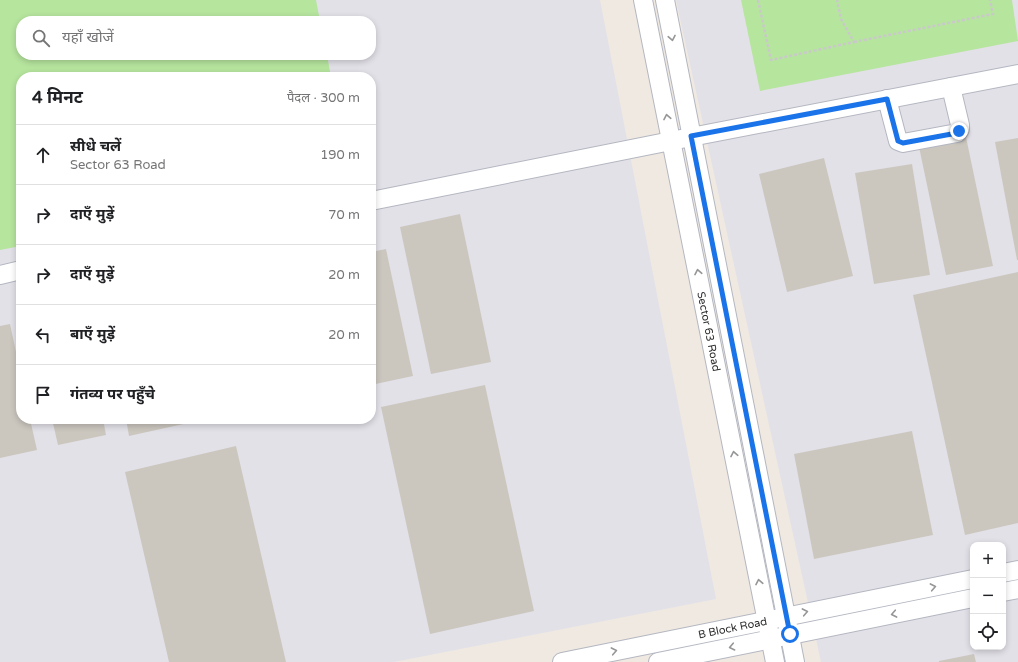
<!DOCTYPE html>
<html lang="hi">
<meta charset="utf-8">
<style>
body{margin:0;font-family:"Varela Round","Noto Sans Devanagari",sans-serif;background:#f6f6f6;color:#202124}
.controls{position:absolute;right:12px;bottom:12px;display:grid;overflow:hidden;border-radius:8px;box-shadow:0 2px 6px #0003}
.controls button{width:36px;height:36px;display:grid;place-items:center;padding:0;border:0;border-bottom:1px solid #e0e0e0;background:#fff;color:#202124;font:20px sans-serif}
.stop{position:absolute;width:12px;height:12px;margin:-9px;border:3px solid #1a73e8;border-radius:50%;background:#fff}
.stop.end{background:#1a73e8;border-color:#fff;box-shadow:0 1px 4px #0008}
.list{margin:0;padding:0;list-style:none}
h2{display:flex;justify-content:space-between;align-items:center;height:52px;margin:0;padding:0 16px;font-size:17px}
h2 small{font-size:13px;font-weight:400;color:#757577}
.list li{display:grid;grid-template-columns:26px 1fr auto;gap:12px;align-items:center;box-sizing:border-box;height:60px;padding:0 16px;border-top:1px solid #e0e0e0}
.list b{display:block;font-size:15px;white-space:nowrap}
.list p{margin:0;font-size:13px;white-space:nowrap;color:#757577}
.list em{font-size:13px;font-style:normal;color:#757577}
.icon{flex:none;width:22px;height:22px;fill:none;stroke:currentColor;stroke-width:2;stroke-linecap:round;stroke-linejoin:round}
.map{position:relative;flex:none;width:1018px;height:662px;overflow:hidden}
.search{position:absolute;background:#fff;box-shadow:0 2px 6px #0003;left:16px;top:16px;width:360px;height:44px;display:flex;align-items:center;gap:10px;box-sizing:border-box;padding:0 14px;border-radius:16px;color:#757577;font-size:15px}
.panel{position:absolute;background:#fff;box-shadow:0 2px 6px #0003;left:16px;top:72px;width:360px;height:352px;border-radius:16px}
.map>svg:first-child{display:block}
</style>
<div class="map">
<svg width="1018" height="662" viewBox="0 0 1018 662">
<rect width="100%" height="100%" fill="#efe9e1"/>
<g fill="#e3e1e8" fill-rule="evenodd">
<path d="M0,0H600L716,599L394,662H0ZM21,21H371V55H21ZM21,77H371V419H21Z"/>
<path d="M676,0H1018V662H821ZM973,545H1003V647H973Z"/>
</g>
<g fill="#b6e59e">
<path d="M0,0H316L320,21H21V55H327L331,77H21V246L0,250Z"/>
<path d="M741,0H1012L1018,41L760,91Z"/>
</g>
<g fill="#cbc7bf">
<path d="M966,137L993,266L946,275L919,147Z"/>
<path d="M1018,138V260H1017L995,142Z"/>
<path d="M824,158L853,276L787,292L759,174Z"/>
<path d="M912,164L930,275L874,284L855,173Z"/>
<path d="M460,214L491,362L431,374L400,227Z"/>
<path d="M386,249L413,376L371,385V252Z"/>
<path d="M1018,272V523L965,535L913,295Z"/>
<path d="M10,324L21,375V419H30L37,450L0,458V326Z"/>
<path d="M485,385L534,611L430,634L381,407Z"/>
<path d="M52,419H103L106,435L58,445Z"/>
<path d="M126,419H187L188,423L129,436Z"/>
<path d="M912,431L933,535L814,559L794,454Z"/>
<path d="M236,446L286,662H169L125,472Z"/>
<path d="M974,654L976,662H939V661Z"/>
</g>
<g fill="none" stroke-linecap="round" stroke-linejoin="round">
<g stroke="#b4b7c1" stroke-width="20">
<g id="minor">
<path id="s1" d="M643,0L775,662"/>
<path d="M665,0L795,662"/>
<path d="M887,99L898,141L903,143L957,133L960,129V125L951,87"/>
<path d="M371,201L691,137L1018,74"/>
<path d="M0,275L21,270"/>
<path d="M1003,573L1018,570"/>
<path d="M1003,592L1018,589"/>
<path id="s2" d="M562,662L973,579"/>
<path d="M658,662L973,598"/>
</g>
</g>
<g stroke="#c9c9c9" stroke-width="2.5" stroke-dasharray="3 2" stroke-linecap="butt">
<path d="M758,0L771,60L854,42L841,19L837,0"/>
<path d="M854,42L993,14L990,0"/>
</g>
<use href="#minor" stroke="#fff" stroke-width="18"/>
</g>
<defs><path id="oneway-chevron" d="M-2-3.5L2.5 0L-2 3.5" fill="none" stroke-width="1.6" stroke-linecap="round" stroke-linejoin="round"/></defs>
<g stroke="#969696">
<use href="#oneway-chevron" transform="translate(672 38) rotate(79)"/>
<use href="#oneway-chevron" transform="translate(667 117) rotate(-101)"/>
<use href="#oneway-chevron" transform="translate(698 272) rotate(-101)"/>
<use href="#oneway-chevron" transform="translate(734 454) rotate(-101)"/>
<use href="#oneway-chevron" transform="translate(759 582) rotate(-101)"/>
<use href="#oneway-chevron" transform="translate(933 587) rotate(-11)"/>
<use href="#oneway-chevron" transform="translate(805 612) rotate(-11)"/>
<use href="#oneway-chevron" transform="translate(894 614) rotate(169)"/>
<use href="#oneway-chevron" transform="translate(732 647) rotate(168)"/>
<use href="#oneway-chevron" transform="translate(614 651) rotate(-11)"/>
</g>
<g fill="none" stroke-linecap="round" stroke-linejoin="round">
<path stroke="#1a73e8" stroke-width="5" d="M790,634L691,136L887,99L898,141L903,143L957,133L959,131"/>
</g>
<g text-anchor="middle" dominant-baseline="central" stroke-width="4" stroke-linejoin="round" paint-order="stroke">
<g font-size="11" fill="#2e2e2e" stroke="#fff">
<text stroke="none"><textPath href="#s1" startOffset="338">Sector 63 Road</textPath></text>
<text stroke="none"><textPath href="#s2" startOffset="174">B Block Road</textPath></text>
</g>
</g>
</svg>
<div class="controls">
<button>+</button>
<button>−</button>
<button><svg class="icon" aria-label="locate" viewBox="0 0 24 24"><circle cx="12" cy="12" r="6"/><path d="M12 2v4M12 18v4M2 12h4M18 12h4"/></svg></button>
</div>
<div class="stop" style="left:790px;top:634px"></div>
<div class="stop end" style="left:959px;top:131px"></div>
<div class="search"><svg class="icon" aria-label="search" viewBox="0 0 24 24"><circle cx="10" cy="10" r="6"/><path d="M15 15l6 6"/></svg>यहाँ खोजें</div>
<section class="panel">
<h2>4 मिनट<small>पैदल · 300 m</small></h2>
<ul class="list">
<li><svg class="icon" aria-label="ahead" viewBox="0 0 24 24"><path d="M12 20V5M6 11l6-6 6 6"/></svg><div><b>सीधे चलें</b><p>Sector 63 Road</p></div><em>190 m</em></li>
<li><svg class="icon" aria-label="right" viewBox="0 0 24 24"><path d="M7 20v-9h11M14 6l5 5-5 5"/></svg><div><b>दाएँ मुड़ें</b></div><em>70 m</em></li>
<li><svg class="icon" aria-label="right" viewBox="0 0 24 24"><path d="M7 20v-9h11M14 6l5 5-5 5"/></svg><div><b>दाएँ मुड़ें</b></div><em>20 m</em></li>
<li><svg class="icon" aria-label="left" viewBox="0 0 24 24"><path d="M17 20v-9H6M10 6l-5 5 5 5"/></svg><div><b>बाएँ मुड़ें</b></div><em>20 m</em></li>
<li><svg class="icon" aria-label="arrive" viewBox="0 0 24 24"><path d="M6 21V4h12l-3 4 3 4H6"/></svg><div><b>गंतव्य पर पहुँचे</b></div></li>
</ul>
</section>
</div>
